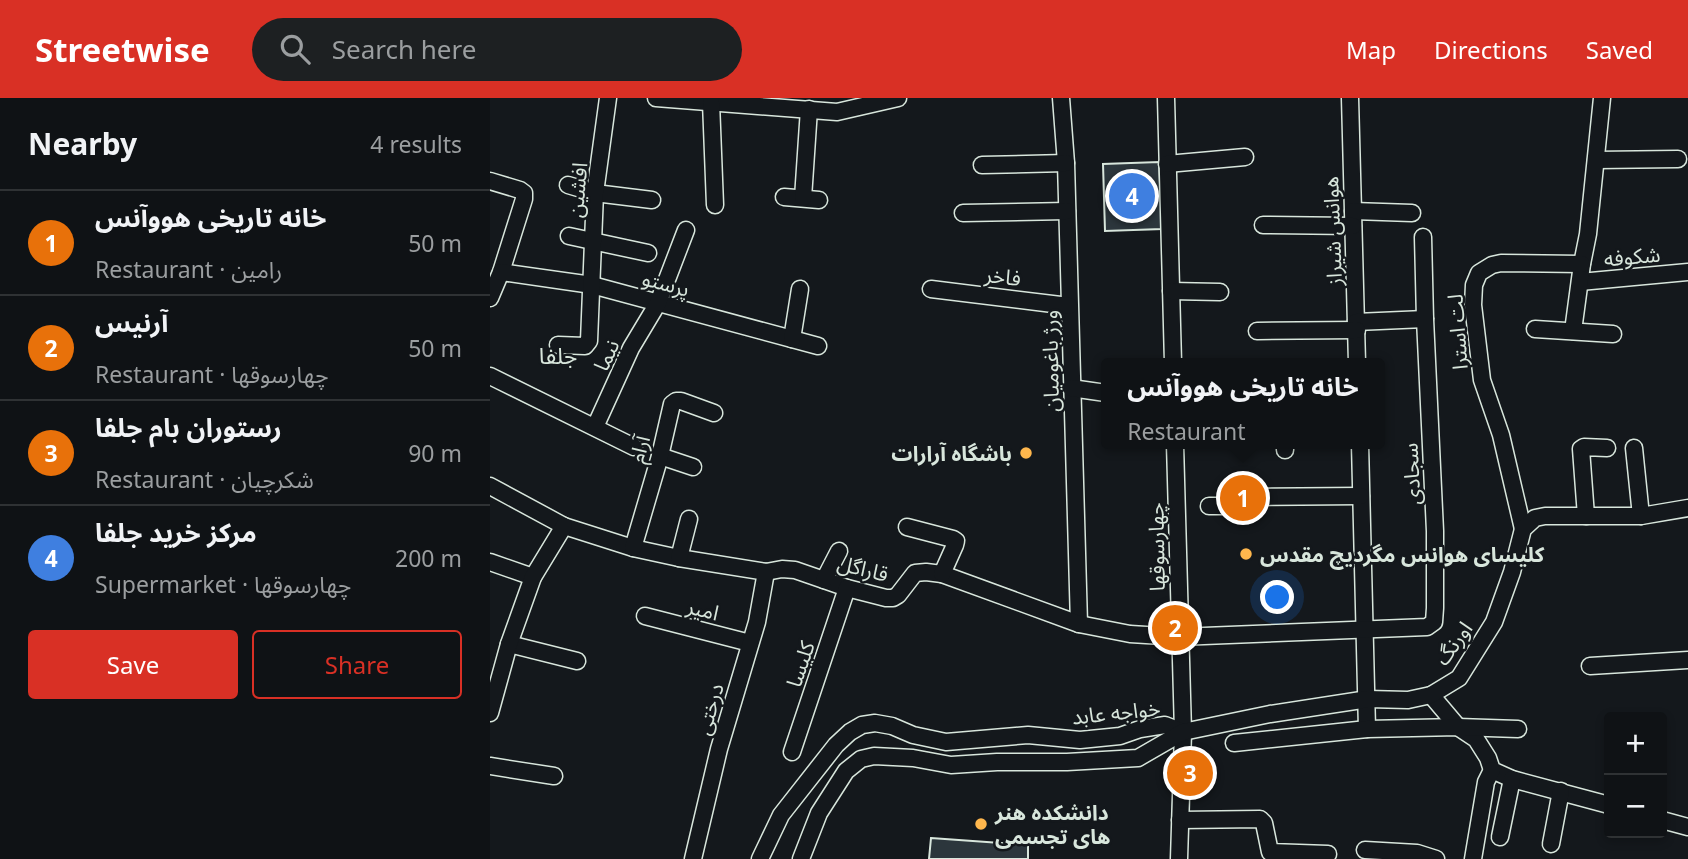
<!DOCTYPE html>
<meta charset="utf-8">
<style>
body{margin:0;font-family:"Noto Sans","Noto Sans Arabic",sans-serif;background:#1d2022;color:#f1f3f6}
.controls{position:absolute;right:21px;bottom:21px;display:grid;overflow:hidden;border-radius:7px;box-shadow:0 4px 10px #0003}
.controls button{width:63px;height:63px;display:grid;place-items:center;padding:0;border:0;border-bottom:2px solid #2f3234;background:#0f1215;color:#f1f3f6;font:35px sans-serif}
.you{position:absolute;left:788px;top:500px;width:24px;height:24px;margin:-18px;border:5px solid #fff;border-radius:50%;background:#1a73e8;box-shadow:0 0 0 10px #1a73e833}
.badge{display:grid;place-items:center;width:46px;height:46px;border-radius:50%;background:#d93025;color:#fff;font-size:23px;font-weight:700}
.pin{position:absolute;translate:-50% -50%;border:4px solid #fff;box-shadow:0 2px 7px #0006}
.popup{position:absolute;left:611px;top:260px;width:284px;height:91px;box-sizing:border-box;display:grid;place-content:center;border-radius:7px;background:#0f1215;filter:drop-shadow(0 2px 5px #0005);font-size:23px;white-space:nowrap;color:#9b9ea0}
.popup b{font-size:26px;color:#f1f3f6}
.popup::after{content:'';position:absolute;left:50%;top:100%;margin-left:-14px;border:14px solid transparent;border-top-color:#0f1215}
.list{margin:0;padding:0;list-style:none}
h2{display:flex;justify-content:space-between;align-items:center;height:91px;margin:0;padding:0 28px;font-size:30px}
h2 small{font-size:23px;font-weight:400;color:#9b9ea0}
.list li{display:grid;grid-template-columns:46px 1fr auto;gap:21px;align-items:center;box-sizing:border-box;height:105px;padding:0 28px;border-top:2px solid #2f3234}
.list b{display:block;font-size:26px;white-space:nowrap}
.list p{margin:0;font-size:23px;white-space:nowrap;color:#9b9ea0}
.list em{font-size:23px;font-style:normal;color:#9b9ea0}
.actions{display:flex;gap:14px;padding:21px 28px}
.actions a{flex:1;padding:16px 0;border:2px solid #d93025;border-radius:7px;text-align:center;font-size:24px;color:#d93025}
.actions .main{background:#d93025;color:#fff}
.icon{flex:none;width:38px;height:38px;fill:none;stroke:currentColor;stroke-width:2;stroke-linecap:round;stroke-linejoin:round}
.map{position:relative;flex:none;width:1198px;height:761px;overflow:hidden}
header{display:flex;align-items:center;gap:42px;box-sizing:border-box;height:98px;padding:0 35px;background:#d93025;color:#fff}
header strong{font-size:33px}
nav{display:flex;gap:38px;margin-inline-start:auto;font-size:24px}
.search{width:490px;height:63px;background:#1d2022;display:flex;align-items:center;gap:18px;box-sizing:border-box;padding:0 24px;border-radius:38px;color:#9b9ea0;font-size:26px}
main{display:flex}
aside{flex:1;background:#0f1215}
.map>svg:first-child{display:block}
</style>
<header>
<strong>Streetwise</strong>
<div class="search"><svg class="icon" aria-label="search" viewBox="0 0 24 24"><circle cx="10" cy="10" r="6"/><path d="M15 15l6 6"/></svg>Search here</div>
<nav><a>Map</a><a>Directions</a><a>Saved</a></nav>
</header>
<main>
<aside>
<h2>Nearby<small>4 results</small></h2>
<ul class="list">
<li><span class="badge" style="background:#e8710a">1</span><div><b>خانه تاریخی هووآنس</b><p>Restaurant · رامین</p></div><em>50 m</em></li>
<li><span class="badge" style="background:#e8710a">2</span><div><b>آرنیس</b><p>Restaurant · چهارسوقها</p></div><em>50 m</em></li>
<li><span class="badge" style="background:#e8710a">3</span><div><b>رستوران بام جلفا</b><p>Restaurant · شکرچیان</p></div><em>90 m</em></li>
<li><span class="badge" style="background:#3f7fe0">4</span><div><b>مرکز خرید جلفا</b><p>Supermarket · چهارسوقها</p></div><em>200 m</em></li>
</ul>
<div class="actions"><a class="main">Save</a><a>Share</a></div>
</aside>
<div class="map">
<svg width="1198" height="761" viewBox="0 0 1198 761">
<rect width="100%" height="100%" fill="#14181c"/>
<g fill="#2c363c" stroke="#d8e6dc" stroke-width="2">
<path d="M669,64L672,131L615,133L613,66Z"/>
<path d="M441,740L538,747V761H439Z"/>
</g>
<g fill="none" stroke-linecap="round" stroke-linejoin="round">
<g stroke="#d8e6dc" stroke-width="19">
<g id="minor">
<path d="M166,0L347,14L408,0"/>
<path d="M571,0L576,65L589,526"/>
<path d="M676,0L683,265"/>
<path d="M860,0L867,265"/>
<path d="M221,4L225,107"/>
<path d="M1106,62L1188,61"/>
<path d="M677,66L755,59"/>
<path d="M492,67L576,65"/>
<path d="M0,83L30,92L34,95V101L11,174L0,200"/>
<path d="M78,87L105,95L162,102"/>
<path d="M294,99L329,102"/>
<path d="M313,100L319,11"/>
<path d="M863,113L922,115"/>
<path d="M473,115L577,113"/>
<path d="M773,127L863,128"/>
<path d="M79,138L158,155"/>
<path d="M11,174L102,187L328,248"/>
<path d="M1090,184L1198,174"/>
<path d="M441,191L579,208"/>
<path d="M681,193L730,194"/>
<path d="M866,224L935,221"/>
<path d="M1045,231L1123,236"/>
<path d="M767,233L867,232"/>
<path d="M1083,233L1092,166L1098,136L1112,0"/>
<path d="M302,241L310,191"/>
<path d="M68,247L95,248L99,243L105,95L118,0"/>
<path d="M0,278L144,349"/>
<path d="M581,290L616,295"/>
<path d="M105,329L141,250L168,205L196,132"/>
<path d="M685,346L693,634L689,761"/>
<path d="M795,346V352"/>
<path d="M870,346L877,631"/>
<path d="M1144,350L1151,418"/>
<path d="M170,358L203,369"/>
<path d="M0,388L74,428L143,450L189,460L276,474L292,471L305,472L357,490L396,500H403L408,497L425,475L436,474L452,476L589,526L640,536L689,539L937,529L944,524L945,510V433L935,221L933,139"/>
<path d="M719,408H758L760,407L763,400L765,399L871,398"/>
<path d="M1096,418L1091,351L1094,349L1117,350"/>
<path d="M417,429L463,441L466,443L465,447L452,476"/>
<path d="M1033,431L1011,337L992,282L983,207L984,187L989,175L1002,167L1011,165L1092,166"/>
<path d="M143,450L170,358L182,306L186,303H191L224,315"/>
<path d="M189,460L199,421"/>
<path d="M0,464L43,479"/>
<path d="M334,482L349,453"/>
<path d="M155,518L260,545"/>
<path d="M19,546L87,563"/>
<path d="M1100,568L1198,562"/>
<path d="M941,597L968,629L986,641L998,660L1002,672L1022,681L1119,707"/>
<path d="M0,615L19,546L43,479L74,428"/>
<path d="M744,645L877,631L968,629L1028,631"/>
<path d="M302,654L357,490"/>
<path d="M0,668L64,678"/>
<path d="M690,722L770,721L774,725L780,754L838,756"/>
<path d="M1172,722L1198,729"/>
<path d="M1010,739L1022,681"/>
<path d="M1061,746L1071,693"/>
<path d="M875,752L927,755L946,761"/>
<path d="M203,761L229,651L267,524L276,474"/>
<path d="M270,761L291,717L346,647L360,634L372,627L385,625L402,628L423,637L456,644L538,637L590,642L630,638L650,631L675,627L693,634"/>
<path d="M311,761L329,715L356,673L371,661L384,658L423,660L461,667L507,664H577L648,660L693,634L780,616L878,601L918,602L941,597L969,580L1004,524L1022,474L1033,431L1045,420L1055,418H1151L1198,410"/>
<path d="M983,761L996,684L1002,672"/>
</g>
</g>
<use href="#minor" stroke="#14181c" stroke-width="16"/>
</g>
<g fill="#ffb74d" stroke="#14181c" stroke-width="2.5">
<circle cx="536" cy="355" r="7"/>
<circle cx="756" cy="456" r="7"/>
<circle cx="491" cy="726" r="7"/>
</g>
<g text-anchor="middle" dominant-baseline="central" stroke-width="5" stroke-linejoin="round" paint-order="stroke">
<g font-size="21" fill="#d8e6dc" stroke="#14181c">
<text transform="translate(87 92) rotate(-85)">افشین</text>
<text transform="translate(842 133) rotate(-92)">هوانس شیراز</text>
<text transform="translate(1142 158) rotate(-5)">شکوفه</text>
<text transform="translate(513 178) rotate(7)">فاخر</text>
<text transform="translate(176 185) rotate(15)">پرستو</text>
<text transform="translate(967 234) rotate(-94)">لت استرا</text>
<text transform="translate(116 257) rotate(-65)">نیما</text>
<text transform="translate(560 263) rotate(-91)">ورژ باغومیان</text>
<text transform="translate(149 351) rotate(-75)">آرام</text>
<text transform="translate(921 376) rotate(-93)">سجادی</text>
<text transform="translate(666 449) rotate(-91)">چهارسوقها</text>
<text transform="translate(373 470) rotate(14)">قاراگل</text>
<text transform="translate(213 511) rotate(14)">امیر</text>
<text transform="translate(963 545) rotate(-54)">اورنگ</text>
<text transform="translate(310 566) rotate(-71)">کلیسا</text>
<text transform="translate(219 611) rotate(-74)">درختی</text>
<text transform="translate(626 614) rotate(-6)">خواجه عابد</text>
</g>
<g font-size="21" font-weight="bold" fill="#d8e6dc" stroke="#14181c" text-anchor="start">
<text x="522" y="355" text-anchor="end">باشگاه آرارات</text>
<text x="770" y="456">کلیسای هوانس مگردیچ مقدس</text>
<text x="505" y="714">دانشکده هنر<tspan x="505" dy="24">های تجسمی</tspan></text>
</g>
<g font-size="23" fill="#d8e6dc" stroke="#14181c">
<text x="68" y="257">جلفا</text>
</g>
</g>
</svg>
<div class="controls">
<button>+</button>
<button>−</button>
</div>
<div class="you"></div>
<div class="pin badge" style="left:753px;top:400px;background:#e8710a">1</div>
<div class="popup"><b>خانه تاریخی هووآنس</b>Restaurant</div>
<div class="pin badge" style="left:685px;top:530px;background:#e8710a">2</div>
<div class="pin badge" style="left:700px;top:675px;background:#e8710a">3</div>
<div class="pin badge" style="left:642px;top:98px;background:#3f7fe0">4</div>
</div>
</main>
